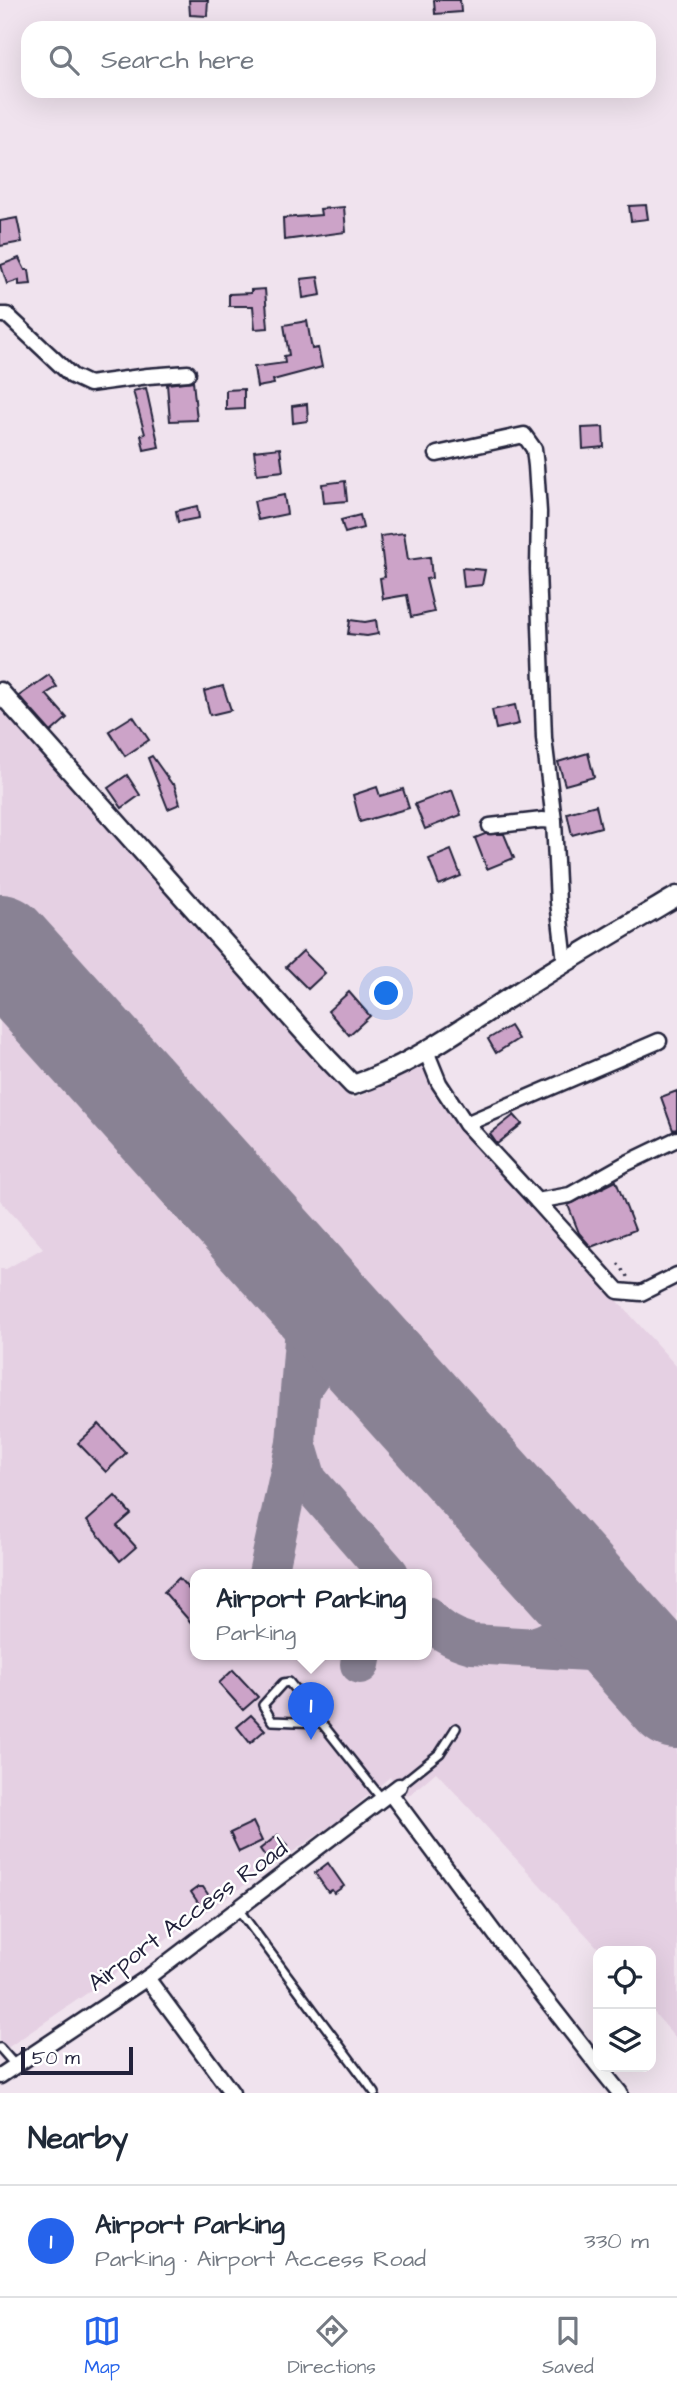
<!DOCTYPE html>
<meta charset="utf-8">
<style>
body{margin:0;font-family:"Architects Daughter",sans-serif;background:#f6f6f7;color:#1f2937}
.controls{position:absolute;right:21px;bottom:21px;display:grid;overflow:hidden;border-radius:14px;box-shadow:0 7px 28px #0002}
.controls button{width:63px;height:63px;display:grid;place-items:center;padding:0;border:0;border-bottom:2px solid #e0e1e3;background:#fff;color:#1f2937;font:35px sans-serif}
.scale{position:absolute;left:21px;bottom:18px;width:112px;box-sizing:border-box;padding-left:7px;border:4px solid #22223b;border-top:0;font-size:19px;line-height:24px;white-space:nowrap;color:#22223b;-webkit-text-stroke:5px #fff;paint-order:stroke}
.you{position:absolute;left:387px;top:994px;width:24px;height:24px;margin:-18px;border:5px solid #fff;border-radius:50%;background:#1a73e8;box-shadow:0 0 0 10px #1a73e833}
.badge{display:grid;place-items:center;width:46px;height:46px;border-radius:50%;background:#2563eb;color:#fff;font-size:23px;font-weight:700}
.pin{position:absolute;translate:-50% -58px;filter:drop-shadow(0 2px 4px #0008)}
.pin::after{content:'';position:absolute;top:37px;width:24px;height:21px;background:inherit;clip-path:polygon(0 0,100% 0,50% 100%)}
.popup{position:absolute;left:190px;top:1569px;width:242px;height:91px;box-sizing:border-box;display:grid;place-content:center;border-radius:14px;background:#fff;filter:drop-shadow(0 2px 5px #0005);font-size:23px;white-space:nowrap;color:#747a83}
.popup b{font-size:26px;color:#1f2937}
.popup::after{content:'';position:absolute;left:50%;top:100%;margin-left:-14px;border:14px solid transparent;border-top-color:#fff}
.list{margin:0;padding:0;list-style:none}
h2{display:flex;justify-content:space-between;align-items:center;height:91px;margin:0;padding:0 28px;font-size:30px}
h2 small{font-size:23px;font-weight:400;color:#747a83}
.list li{display:grid;grid-template-columns:46px 1fr auto;gap:21px;align-items:center;box-sizing:border-box;height:112px;padding:0 28px;border-top:2px solid #e0e1e3}
.list b{display:block;font-size:26px;white-space:nowrap}
.list p{margin:0;font-size:23px;white-space:nowrap;color:#747a83}
.list em{font-size:23px;font-style:normal;color:#747a83}
.icon{flex:none;width:38px;height:38px;fill:none;stroke:currentColor;stroke-width:2;stroke-linecap:round;stroke-linejoin:round}
.map{position:relative;flex:none;width:677px;height:2093px;overflow:hidden}
.search{position:absolute;background:#fff;box-shadow:0 7px 28px #0002;left:21px;right:21px;top:21px;height:77px;display:flex;align-items:center;gap:18px;box-sizing:border-box;padding:0 24px;border-radius:21px;color:#747a83;font-size:26px}
.sheet{height:203px;background:#fff}
nav{display:flex;justify-content:space-around;align-items:center;box-sizing:border-box;height:98px;border-top:2px solid #e0e1e3;background:#fff;font-size:19px;color:#747a83}
nav a{display:grid;justify-items:center;gap:4px}
nav .on{color:#2563eb}
.map>svg:first-child{display:block}
</style>
<div class="map">
<svg width="677" height="2093" viewBox="0 0 677 2093">
<rect width="100%" height="100%" fill="#f0e3ee"/>
<filter id="ink" filterUnits="userSpaceOnUse"><feTurbulence type="fractalNoise" baseFrequency=".0143" numOctaves="2"/><feDisplacementMap in="SourceGraphic" scale="14" xChannelSelector="R" yChannelSelector="G"/><feConvolveMatrix kernelMatrix="1 2 1 2 8 2 1 2 1" color-interpolation-filters="sRGB"/></filter>
<g filter="url(#ink)">
<path fill="#e5d0e3" fill-rule="evenodd" d="M0,705L256,987L352,1100L425,1065L435,1097L677,1367V2039L651,2009V1951H601L436,1772L408,1796L390,1777L335,1823L0,2053V1269H6L43,1248L0,1200ZM196,1574H426V1654H196Z"/>
<g fill="none" stroke-linecap="round" stroke-linejoin="round">
<g stroke="#898294" stroke-width="40">
<path d="M300,1392C309,1370 339,1338 364,1357C377,1366 389,1380 401,1391"/>
<path d="M296,1443L307,1480L389,1574"/>
<path d="M268,1574L296,1443L308,1288"/>
<path d="M426,1616C439,1631 453,1639 472,1644L637,1654"/>
<path d="M533,1647C561,1640 581,1621 571,1589C568,1581 562,1572 557,1565"/>
<path d="M360,1664L362,1654"/>
</g>
<path stroke="#898294" stroke-width="102" d="M0,945L677,1698"/>
</g>
<g fill="#cca3c8" stroke="#22223b" stroke-width="2">
<path d="M189,0H208L207,16L190,15Z"/>
<path d="M434,0H460L461,12L435,14Z"/>
<path d="M646,205L648,219L631,221L629,206Z"/>
<path d="M344,207L346,232L284,240L283,218L321,215L320,209Z"/>
<path d="M17,218L22,242L0,246V221Z"/>
<path d="M19,258L25,270H29L31,284L19,285V280L7,284L1,265Z"/>
<path d="M318,277L321,295L303,298L301,279Z"/>
<path d="M265,289L268,328L255,329L253,306H229V294L251,293V290Z"/>
<path d="M307,321L312,349L318,348L322,367L273,380L274,384L257,387L254,367L285,363L284,356L289,355L284,325Z"/>
<path d="M193,381L197,420L170,421L167,384Z"/>
<path d="M146,388L159,447L144,450L141,435L145,434L133,391Z"/>
<path d="M244,389V409L226,410V390Z"/>
<path d="M307,404L308,421L293,423L292,406Z"/>
<path d="M603,427L604,447L583,449L582,428Z"/>
<path d="M280,448L283,471L257,474L254,451Z"/>
<path d="M345,481L347,501L324,503L322,484Z"/>
<path d="M284,495L287,514L258,520L254,501Z"/>
<path d="M197,506L199,518L178,522L176,511Z"/>
<path d="M360,515L363,528L345,533L341,520Z"/>
<path d="M404,533L408,560L430,557L432,578L426,579L434,612L411,617L407,595L383,599L380,578L385,577L380,536Z"/>
<path d="M462,568L485,570L482,585L464,587Z"/>
<path d="M350,620L365,622L376,620L378,634L367,636L348,634Z"/>
<path d="M49,675L57,687L46,694L67,718L51,732L19,696Z"/>
<path d="M223,686L231,710L210,715L204,691Z"/>
<path d="M515,705L519,724L496,729L492,710Z"/>
<path d="M133,716L149,740L125,756L109,731Z"/>
<path d="M588,753L594,777L565,785L558,762Z"/>
<path d="M152,756L172,784H174L180,804L168,809L148,758Z"/>
<path d="M127,775L140,795L122,808L108,788Z"/>
<path d="M377,787L380,796L403,789L409,808L360,822L353,795Z"/>
<path d="M452,790L461,815L425,829L415,804Z"/>
<path d="M596,805L601,827L572,835L567,813Z"/>
<path d="M485,834H504L514,858L487,869L475,838Z"/>
<path d="M451,850L461,876L439,885L429,859Z"/>
<path d="M303,951L325,973L308,989L286,967Z"/>
<path d="M349,992L370,1016L349,1035L328,1011Z"/>
<path d="M510,1026L518,1039L496,1053L488,1039Z"/>
<path d="M677,1091V1129L673,1130L661,1097Z"/>
<path d="M514,1115L522,1124L497,1144L490,1134Z"/>
<path d="M616,1181L635,1230L591,1247L579,1233L568,1205Z"/>
<path d="M99,1424L126,1453L106,1472L78,1443Z"/>
<path d="M115,1496L131,1514L117,1526L136,1547L120,1561L87,1521Z"/>
<path d="M179,1578L195,1596V1627L164,1592Z"/>
<path d="M233,1670L258,1697L243,1710L219,1683Z"/>
<path d="M251,1715L265,1730L250,1743L237,1727Z"/>
<path d="M253,1822L262,1841L239,1852L230,1833Z"/>
<path d="M278,1835L287,1846L268,1860L260,1849Z"/>
<path d="M328,1863L344,1886L334,1893L332,1890L328,1892L315,1873Z"/>
<path d="M198,1887H203L214,1903L203,1910L191,1892Z"/>
</g>
<g fill="none" stroke-linecap="round" stroke-linejoin="round">
<g stroke="#22223b" stroke-width="12">
<g id="service">
<path d="M321,1723L272,1721L263,1705L283,1683L289,1682L382,1799"/>
<path d="M399,1786L440,1753L456,1728"/>
<path d="M238,1909L375,2093"/>
<path d="M0,2048L15,2065"/>
</g>
</g>
<g stroke="#22223b" stroke-width="19">
<g id="minor">
<path d="M0,315H7L72,376L89,384L148,376L188,373"/>
<path d="M437,454L524,435L534,449L536,466L539,512L538,569L544,738L554,821"/>
<path d="M490,826L542,820L554,821L558,902L565,962"/>
<path d="M426,1051L439,1083L466,1124L659,1041"/>
<path d="M466,1124L537,1201L570,1195L625,1164L677,1139"/>
<path d="M537,1201L618,1291L641,1293L677,1275"/>
<path d="M390,1793L498,1938L598,2066"/>
<path d="M147,1978L232,2093"/>
<path d="M599,2067L620,2093"/>
<path d="M0,2076L147,1978L399,1786"/>
</g>
</g>
<g stroke="#22223b" stroke-width="23">
<path id="tertiary" d="M0,692L327,1058L353,1085C411,1066 461,1028 512,996C566,961 621,929 677,896"/>
</g>
<path stroke="#22223b" stroke-width="2.5" stroke-dasharray="2 5" stroke-linecap="butt" d="M618,1264L628,1277"/>
<use href="#service" stroke="#fff" stroke-width="7"/>
<use href="#minor" stroke="#fff" stroke-width="14"/>
<use href="#tertiary" stroke="#fff" stroke-width="18"/>
</g>
</g>
<g text-anchor="middle" dominant-baseline="central" stroke-width="5" stroke-linejoin="round" paint-order="stroke">
<g font-size="24" fill="#22223b" stroke="#fff">
<text transform="translate(188 1916) rotate(-36)">Airport Access Road</text>
</g>
</g>
</svg>
<div class="controls">
<button><svg class="icon" aria-label="locate" viewBox="0 0 24 24"><circle cx="12" cy="12" r="6"/><path d="M12 2v4M12 18v4M2 12h4M18 12h4"/></svg></button>
<button><svg class="icon" aria-label="layers" viewBox="0 0 24 24"><path d="M12 4l9 5-9 5-9-5zM3 14l9 5 9-5"/></svg></button>
</div>
<div class="scale">50 m</div>
<div class="you"></div>
<div class="pin badge" style="left:311px;top:1740px">1</div>
<div class="popup"><b>Airport Parking</b>Parking</div>
<div class="search"><svg class="icon" aria-label="search" viewBox="0 0 24 24"><circle cx="10" cy="10" r="6"/><path d="M15 15l6 6"/></svg>Search here</div>
</div>
<section class="sheet">
<h2>Nearby<small></small></h2>
<ul class="list">
<li><span class="badge">1</span><div><b>Airport Parking</b><p>Parking · Airport Access Road</p></div><em>330 m</em></li>
</ul>
</section>
<nav>
<a class="on"><svg class="icon" aria-label="map" viewBox="0 0 24 24"><path d="M3 6l6-2 6 2 6-2v14l-6 2-6-2-6 2zM9 4v14M15 6v14"/></svg>Map</a>
<a><svg class="icon" aria-label="directions" viewBox="0 0 24 24"><path d="M12 3l9 9-9 9-9-9zM9 14v-3h6M13 9l2 2-2 2"/></svg>Directions</a>
<a><svg class="icon" aria-label="saved" viewBox="0 0 24 24"><path d="M7 4h10v16l-5-4-5 4z"/></svg>Saved</a>
</nav>
